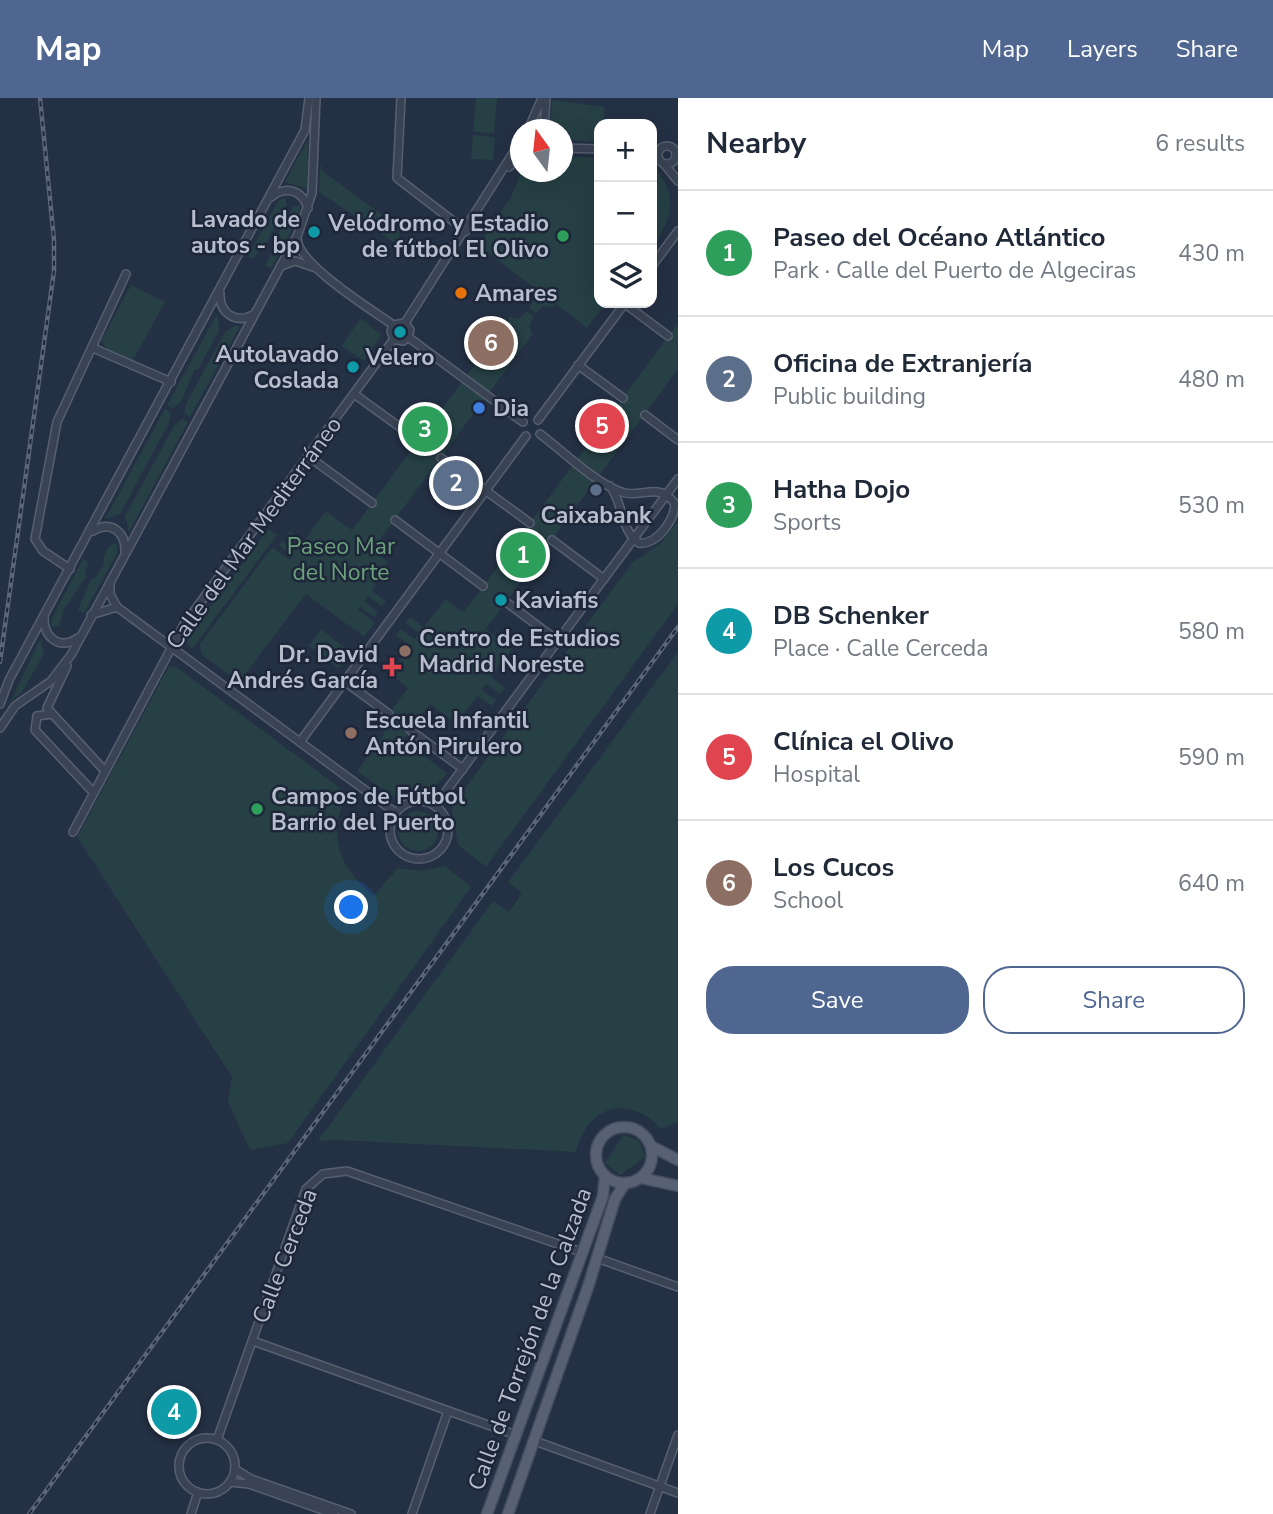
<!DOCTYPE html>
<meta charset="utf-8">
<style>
body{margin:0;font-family:"Nunito Sans",sans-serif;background:#f2f2f3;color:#1f2937}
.controls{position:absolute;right:21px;top:21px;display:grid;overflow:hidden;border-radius:14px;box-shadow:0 7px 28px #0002}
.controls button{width:63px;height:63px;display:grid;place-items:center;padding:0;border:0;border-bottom:2px solid #e0e1e3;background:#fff;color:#1f2937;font:35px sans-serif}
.compass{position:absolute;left:510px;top:21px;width:63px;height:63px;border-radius:50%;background:#fff;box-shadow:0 7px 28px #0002;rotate:345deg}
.you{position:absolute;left:352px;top:810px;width:24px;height:24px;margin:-18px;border:5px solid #fff;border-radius:50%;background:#1a73e8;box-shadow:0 0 0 10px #1a73e833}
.badge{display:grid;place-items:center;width:46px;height:46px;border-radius:50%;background:#4f6691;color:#fff;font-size:23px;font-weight:700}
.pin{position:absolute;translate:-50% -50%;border:4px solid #fff;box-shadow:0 2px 7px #0006}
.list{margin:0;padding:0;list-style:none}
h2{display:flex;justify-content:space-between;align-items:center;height:91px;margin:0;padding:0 28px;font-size:30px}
h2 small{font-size:23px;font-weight:400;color:#747a83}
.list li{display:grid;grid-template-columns:46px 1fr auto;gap:21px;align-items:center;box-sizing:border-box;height:126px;padding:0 28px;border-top:2px solid #e0e1e3}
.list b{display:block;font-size:26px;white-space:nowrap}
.list p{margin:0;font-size:23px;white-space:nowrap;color:#747a83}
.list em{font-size:23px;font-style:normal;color:#747a83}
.actions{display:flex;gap:14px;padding:21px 28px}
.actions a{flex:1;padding:16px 0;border:2px solid #4f6691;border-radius:28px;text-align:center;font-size:24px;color:#4f6691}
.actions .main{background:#4f6691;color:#fff}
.icon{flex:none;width:38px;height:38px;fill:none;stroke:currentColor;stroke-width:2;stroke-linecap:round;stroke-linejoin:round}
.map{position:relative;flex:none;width:678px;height:1416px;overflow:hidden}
header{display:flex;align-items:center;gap:42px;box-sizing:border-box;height:98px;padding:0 35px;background:#4f6691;color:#fff}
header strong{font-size:33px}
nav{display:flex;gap:38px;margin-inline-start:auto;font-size:24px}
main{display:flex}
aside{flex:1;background:#fff}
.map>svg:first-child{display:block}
</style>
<header>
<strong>Map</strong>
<nav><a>Map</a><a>Layers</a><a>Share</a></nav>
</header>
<main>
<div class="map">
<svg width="678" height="1416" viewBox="0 0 678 1416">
<rect width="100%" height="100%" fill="#243044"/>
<g fill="#264045">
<path d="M476,0H497L494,35L473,34Z"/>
<path d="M552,2L605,9L603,26H599V44L563,42L562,32L550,31Z"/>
<path d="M473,37L495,39L493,62L471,61Z"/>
<path d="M308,41L307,91L285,84Z"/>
<path d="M563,58L599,60V205H607L587,230L556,206L553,209L543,208L536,215L529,210L534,201L530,192L532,188L478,147L511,99L521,74H562Z"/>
<path d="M320,65L322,73L382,117V127L400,129L399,141L416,142L415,157L429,168L319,94Z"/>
<path d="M652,67C678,93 674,120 652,149Z"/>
<path d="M285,99L287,106L267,144L263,145L254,161L248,158L278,103Z"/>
<path d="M300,107L299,119L271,171L265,167L273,152L272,146L293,109Z"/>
<path d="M131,187L165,204L132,264L107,251L101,243Z"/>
<path d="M527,213L534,219L529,228L533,236L372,452L388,464L373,484L376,487L372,493L386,503L382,508L368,498L364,503L378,514L374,519L360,509L358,511L375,525L364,539L306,496L239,584L201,556L200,546L272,449L290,462L292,458L279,447L282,443L296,453L300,447L287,437L290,433L304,443L326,413L352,432L510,219L519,221Z"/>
<path d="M217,216L220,231L198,272L195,271L181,303L173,310L167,307Z"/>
<path d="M361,220L381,237L364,263L341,248Z"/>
<path d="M678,225V271L486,531L512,551L491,579L505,590L500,596L486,586L482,592L496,602L492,608L477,598L456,626L430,606L403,642L447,675L432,693L395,700L357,673L384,636L381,626L408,590L390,576L410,548L396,537L400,531L415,541L419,535L405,525L410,519L424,529L445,501L464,514Z"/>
<path d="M235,228H240L190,319L184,316L186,306L225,234Z"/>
<path d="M165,311L171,315L169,325L120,416L105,421Z"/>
<path d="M182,321L188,324L129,434L125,418L174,328Z"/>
<path d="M678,423V506L486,769L458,747L452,711L454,705L632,465L661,445Z"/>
<path d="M268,431L277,437L192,551L187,545L188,538Z"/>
<path d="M117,445V455L84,515L78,512L91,481L96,479L104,466L103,460L110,447Z"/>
<path d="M83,461L89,464L85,474L86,479L64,511L59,528L51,530L52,520Z"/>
<path d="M321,531L351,554L338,570L309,548Z"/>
<path d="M40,541L44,556L22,594L11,603Z"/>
<path d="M678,554V1024L661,1031C628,995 587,1008 576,1054L337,1042L318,1043L493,803L509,814L522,795L508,784Z"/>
<path d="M169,568L178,570L347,695C326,738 340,769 373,798L398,770L421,773L445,768L471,789L288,1045L250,1052L228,1004L232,979L77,739Z"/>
<circle cx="418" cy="733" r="20"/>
<path d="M623,1037L639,1043L645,1059L620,1077L605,1065Z"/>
</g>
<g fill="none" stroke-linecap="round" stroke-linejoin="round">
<g stroke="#576071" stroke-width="10">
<g id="minor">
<path d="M401,0L397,80L466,133"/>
<path d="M528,32L542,0"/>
<path d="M544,32L546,0"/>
<circle cx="667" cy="57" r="9"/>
<path d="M562,50L599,51"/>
<path d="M664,66L678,83"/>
<path d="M509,69L520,58"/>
<path d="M271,99C286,87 302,92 308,110"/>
<path d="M297,140C297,166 371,211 393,227"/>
<path d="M281,168L295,163L316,170"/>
<path d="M652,168L678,133"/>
<path d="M220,195C219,215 235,226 253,217"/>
<path d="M624,205L668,238"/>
<path d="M405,225L520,44"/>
<path d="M393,227L391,233L394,241L403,243L408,239"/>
<path d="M393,227L405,225L410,232L408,239"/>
<path d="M408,239L523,324"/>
<path d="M93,250L171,284"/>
<path d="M578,267L623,300"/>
<path d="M354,296L419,343"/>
<path d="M645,317L678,342"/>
<path d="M538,322L625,205"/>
<path d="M540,336C562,352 599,389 625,395C644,399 660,384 675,406C674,423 657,447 639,445C620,432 624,406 610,388"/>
<path d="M308,358L372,405"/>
<path d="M441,360L530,425"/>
<path d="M395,422L483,488"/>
<path d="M93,433C111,422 126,434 125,454"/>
<path d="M552,442L604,481"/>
<path d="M70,471L43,453L35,441L57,324L126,176"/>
<path d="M110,484V496L117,509L396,715"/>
<path d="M506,504L558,543"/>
<path d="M91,517L117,509"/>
<path d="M44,518C43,539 59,553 78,540"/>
<path d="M67,568L47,610L104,672"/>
<path d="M344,583L389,616"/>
<path d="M0,606L9,582L305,32L309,0"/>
<path d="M52,616L37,618L35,632L93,694"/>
<path d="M0,630L15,608L51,583L71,557L298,136L312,95L316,0"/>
<path d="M410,632L463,671"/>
<path d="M300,644L526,338"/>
<circle cx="419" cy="732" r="29"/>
<path d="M435,708L678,381"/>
<path d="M73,734L183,528L394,241"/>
<path d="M597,1160L678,1189"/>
<path d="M253,1243L516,1337"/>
<circle cx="207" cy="1368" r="28"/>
<path d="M217,1342L306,1091L323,1076L347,1073L581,1154"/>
<path d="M535,1343L678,1395"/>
<path d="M235,1371L251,1381L351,1416"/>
<path d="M230,1384L249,1386L334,1416"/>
<path d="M191,1416L198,1394"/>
<path d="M412,1416L448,1313"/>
<path d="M650,1416L678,1337"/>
</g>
</g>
<g stroke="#434b5d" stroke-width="13">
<g id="major">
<circle cx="624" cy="1057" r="28"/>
<path d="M651,1048L678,1062"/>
<path d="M641,1080L678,1088"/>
<path d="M487,1416L603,1098L605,1078"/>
<path d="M508,1416L588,1189L615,1101L625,1085"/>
</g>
</g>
<use href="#minor" stroke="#394353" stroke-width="7"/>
<use href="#major" stroke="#576173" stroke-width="10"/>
<g stroke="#5b667b" stroke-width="4.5">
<g id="rail">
<path d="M0,564L54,173V142L40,0"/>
<path d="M29,1416L678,529"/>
</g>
</g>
<use href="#rail" stroke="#1e2739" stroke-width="2" stroke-dasharray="5" stroke-linecap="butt"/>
</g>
<g fill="#0f9aa8" stroke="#1e2739" stroke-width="2.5">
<circle cx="314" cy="134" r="7"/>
<circle cx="400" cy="234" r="7"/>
<circle cx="353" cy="269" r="7"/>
<circle cx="501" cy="502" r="7"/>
</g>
<g fill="#2e9e5b" stroke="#1e2739" stroke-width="2.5">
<circle cx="563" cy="138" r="7"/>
<circle cx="257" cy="711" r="7"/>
</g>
<circle fill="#e8710a" stroke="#1e2739" stroke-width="2.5" cx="461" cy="195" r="7"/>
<circle fill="#3f7fe0" stroke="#1e2739" stroke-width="2.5" cx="479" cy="310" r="7"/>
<circle fill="#5c6f8a" stroke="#1e2739" stroke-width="2.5" cx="596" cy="392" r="7"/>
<g fill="#8d6e63" stroke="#1e2739" stroke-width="2.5">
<circle cx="405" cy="553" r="7"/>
<circle cx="351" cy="635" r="7"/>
</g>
<path fill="#e0444e" stroke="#1e2739" stroke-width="2.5" d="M388.5 558.5h7v7h7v7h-7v7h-7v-7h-7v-7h7z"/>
<g text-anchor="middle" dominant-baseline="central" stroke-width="5" stroke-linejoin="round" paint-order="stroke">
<g font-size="23" font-weight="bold" fill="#b6becd" stroke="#1e2739" text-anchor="start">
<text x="300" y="121" text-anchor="end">Lavado de<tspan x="300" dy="26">autos - bp</tspan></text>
<text x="549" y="125" text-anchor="end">Velódromo y Estadio<tspan x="549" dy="26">de fútbol El Olivo</tspan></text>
<text x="475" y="195">Amares</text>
<text x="339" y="256" text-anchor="end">Autolavado<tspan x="339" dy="26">Coslada</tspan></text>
<text x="400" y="259" text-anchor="middle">Velero</text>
<text x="493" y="310">Dia</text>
<text x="596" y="417" text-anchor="middle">Caixabank</text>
<text x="515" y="502">Kaviafis</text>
<text x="419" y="540">Centro de Estudios<tspan x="419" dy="26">Madrid Noreste</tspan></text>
<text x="378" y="556" text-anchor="end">Dr. David<tspan x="378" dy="26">Andrés García</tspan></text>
<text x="365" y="622">Escuela Infantil<tspan x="365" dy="26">Antón Pirulero</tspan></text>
<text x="271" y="698">Campos de Fútbol<tspan x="271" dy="26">Barrio del Puerto</tspan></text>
</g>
<g font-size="23" fill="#b6becd" stroke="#1e2739">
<text transform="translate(254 435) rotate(-54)">Calle del Mar Mediterráneo</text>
<text transform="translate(285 1158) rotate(-69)">Calle Cerceda</text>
<text transform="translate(530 1241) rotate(-70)">Calle de Torrejón de la Calzada</text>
</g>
<g font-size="23" fill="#6ba07a" stroke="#1e2739">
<text x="341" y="448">Paseo Mar<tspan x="341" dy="26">del Norte</tspan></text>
</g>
</g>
</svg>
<div class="controls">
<button>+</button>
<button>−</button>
<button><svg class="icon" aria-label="layers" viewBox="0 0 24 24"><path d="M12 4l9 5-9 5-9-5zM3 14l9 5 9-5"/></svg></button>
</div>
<svg class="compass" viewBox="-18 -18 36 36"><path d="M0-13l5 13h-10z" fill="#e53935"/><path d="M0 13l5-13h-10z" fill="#747a83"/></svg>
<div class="you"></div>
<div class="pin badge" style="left:523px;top:457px;background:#2e9e5b">1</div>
<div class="pin badge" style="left:456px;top:385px;background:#5c6f8a">2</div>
<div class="pin badge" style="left:425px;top:331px;background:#2e9e5b">3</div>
<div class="pin badge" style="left:174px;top:1314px;background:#0f9aa8">4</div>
<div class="pin badge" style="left:602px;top:328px;background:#e0444e">5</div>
<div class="pin badge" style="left:491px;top:245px;background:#8d6e63">6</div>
</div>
<aside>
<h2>Nearby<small>6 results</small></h2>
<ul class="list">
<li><span class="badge" style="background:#2e9e5b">1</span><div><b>Paseo del Océano Atlántico</b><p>Park · Calle del Puerto de Algeciras</p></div><em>430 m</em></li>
<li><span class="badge" style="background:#5c6f8a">2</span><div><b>Oficina de Extranjería</b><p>Public building</p></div><em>480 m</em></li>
<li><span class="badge" style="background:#2e9e5b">3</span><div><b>Hatha Dojo</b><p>Sports</p></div><em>530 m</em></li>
<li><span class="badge" style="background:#0f9aa8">4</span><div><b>DB Schenker</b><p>Place · Calle Cerceda</p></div><em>580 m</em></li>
<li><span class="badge" style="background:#e0444e">5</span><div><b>Clínica el Olivo</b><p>Hospital</p></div><em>590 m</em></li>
<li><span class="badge" style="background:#8d6e63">6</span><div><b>Los Cucos</b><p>School</p></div><em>640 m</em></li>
</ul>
<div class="actions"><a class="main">Save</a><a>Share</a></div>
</aside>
</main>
